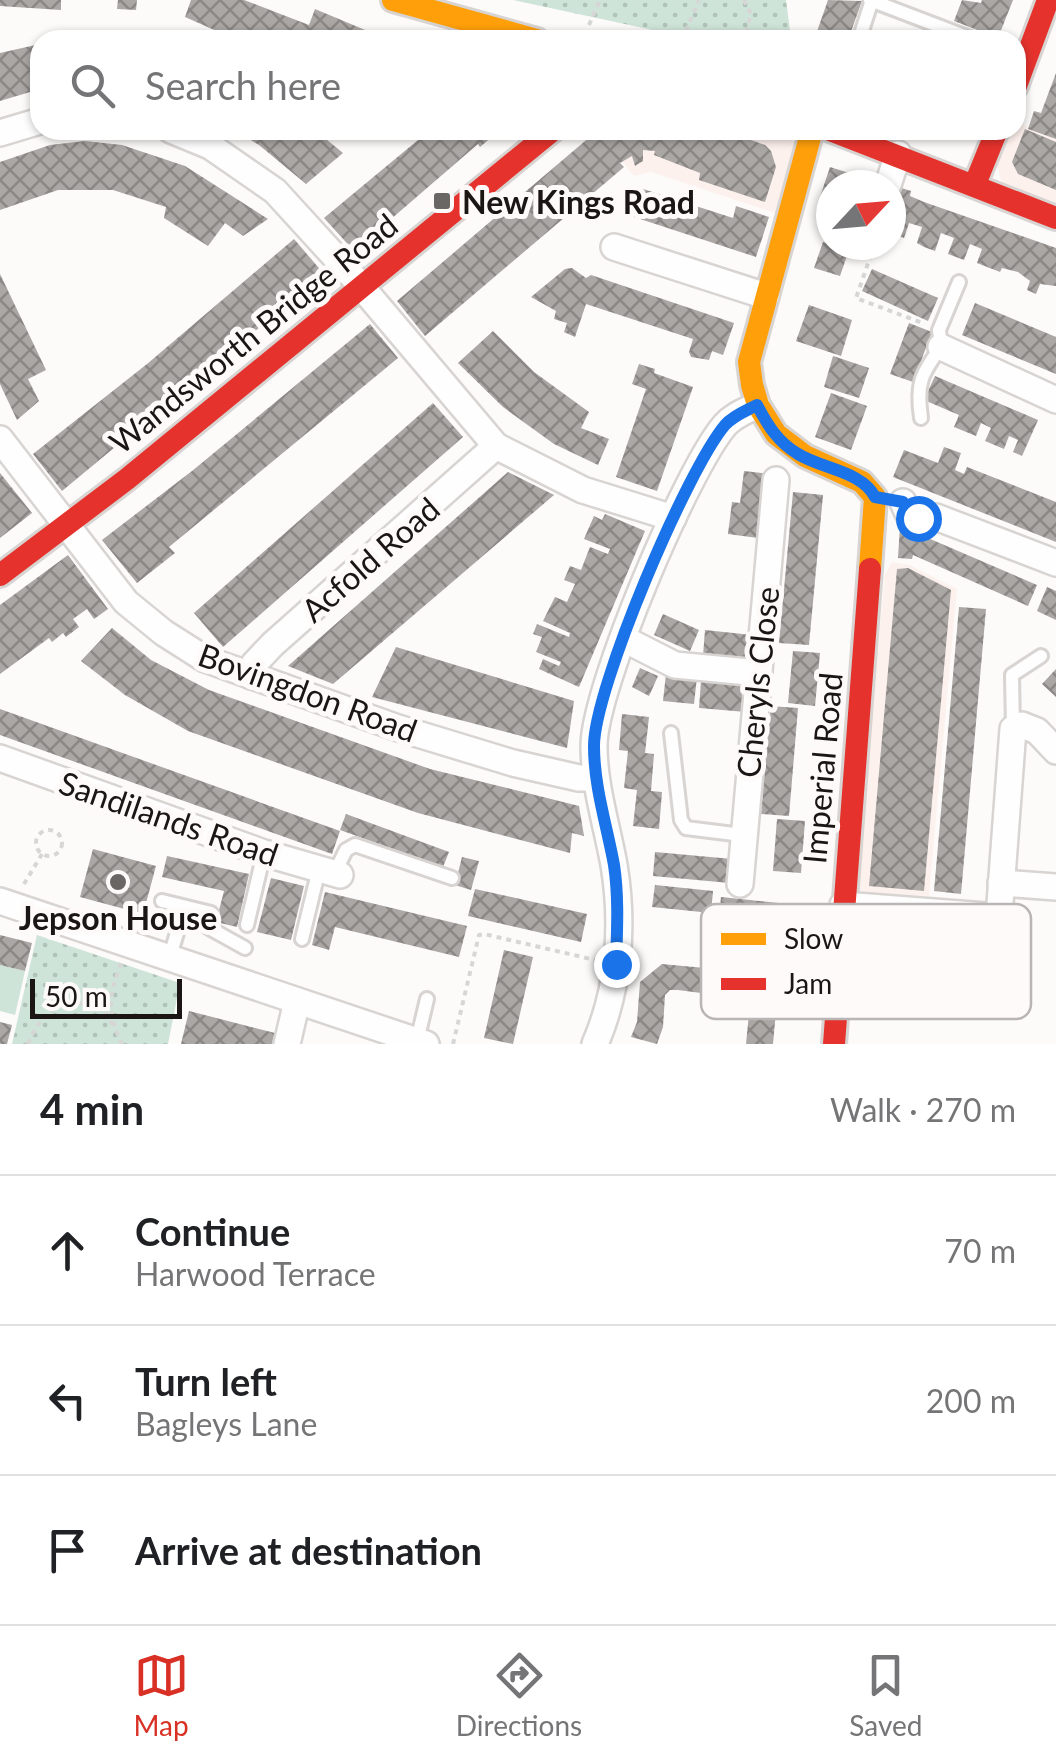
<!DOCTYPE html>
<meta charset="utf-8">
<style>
body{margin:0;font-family:Lato,sans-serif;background:#f6f6f6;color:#202124}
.compass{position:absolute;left:816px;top:170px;width:90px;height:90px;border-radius:50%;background:#fff;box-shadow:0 2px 8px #0004;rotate:64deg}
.scale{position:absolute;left:30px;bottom:25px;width:152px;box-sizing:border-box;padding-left:10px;border:5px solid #1b1513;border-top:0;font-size:28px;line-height:35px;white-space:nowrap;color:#1b1513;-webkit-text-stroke:8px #fdfaf9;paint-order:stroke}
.stop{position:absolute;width:30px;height:30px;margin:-22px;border:8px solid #1a73e8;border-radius:50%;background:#fff}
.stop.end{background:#1a73e8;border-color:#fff;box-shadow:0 2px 10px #0008}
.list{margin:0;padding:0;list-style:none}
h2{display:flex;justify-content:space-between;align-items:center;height:130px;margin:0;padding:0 40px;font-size:42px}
h2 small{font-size:32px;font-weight:400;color:#757577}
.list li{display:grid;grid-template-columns:65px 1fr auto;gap:30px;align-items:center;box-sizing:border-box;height:150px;padding:0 40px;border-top:2px solid #e0e0e0}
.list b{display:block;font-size:38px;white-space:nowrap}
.list p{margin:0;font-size:32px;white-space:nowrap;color:#757577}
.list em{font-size:32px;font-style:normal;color:#757577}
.icon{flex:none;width:55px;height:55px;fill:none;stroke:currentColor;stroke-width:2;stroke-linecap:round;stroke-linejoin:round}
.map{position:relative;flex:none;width:1056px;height:1044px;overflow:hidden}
.search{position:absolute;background:#fff;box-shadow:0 2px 8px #0004;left:30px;right:30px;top:30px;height:110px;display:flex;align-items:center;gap:25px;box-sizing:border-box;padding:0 35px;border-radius:30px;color:#757577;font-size:38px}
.sheet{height:580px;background:#fff}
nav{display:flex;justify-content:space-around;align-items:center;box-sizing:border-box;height:140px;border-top:2px solid #e0e0e0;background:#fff;font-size:28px;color:#757577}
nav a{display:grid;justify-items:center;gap:5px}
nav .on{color:#d93025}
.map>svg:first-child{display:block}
</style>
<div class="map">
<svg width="1056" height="1044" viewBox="0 0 1056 1044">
<defs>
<pattern id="park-dots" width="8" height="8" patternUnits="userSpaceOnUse" patternTransform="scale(2.5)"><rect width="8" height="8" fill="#cfe4d8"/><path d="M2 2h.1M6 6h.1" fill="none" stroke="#b1c3b8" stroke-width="1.8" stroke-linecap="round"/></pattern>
<pattern id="building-cross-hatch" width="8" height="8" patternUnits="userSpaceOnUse" patternTransform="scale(2.5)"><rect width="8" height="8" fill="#aaa7a5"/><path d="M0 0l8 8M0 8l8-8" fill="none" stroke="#8a8785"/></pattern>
</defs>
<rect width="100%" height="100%" fill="#fcfbfa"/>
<g fill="#fdf1ed">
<path d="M1016,122L1056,139V210L1004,191L995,158L1004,130H1016Z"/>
<path d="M597,130H758L817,148L796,220L651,172L634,176Z"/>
<path d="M892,562L910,565L957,589L929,896L855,893L885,574Z"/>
</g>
<path fill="#cfe4d8" d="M0,965L25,971L15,1015L0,1011Z"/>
<g fill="url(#park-dots)">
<path d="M513,0H786L791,38L775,32L772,40H699Z"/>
<path d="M37,935L180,983L168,1044H12Z"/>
</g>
<g fill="url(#building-cross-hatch)">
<path d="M0,0H61V10L0,6Z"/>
<path d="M118,0H137L136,10L117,9Z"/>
<path d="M191,0H244L309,25L315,9L389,40H237L185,17Z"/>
<path d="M828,0L862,1L848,40H814Z"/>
<path d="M962,0L981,3L982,0H1013L998,38L954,21Z"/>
<path d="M40,44V89L0,101V53Z"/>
<path d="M1056,73V139L1028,129L1034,111L1041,113Z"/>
<path d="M1025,129L1056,142V190L1018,174L1012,162Z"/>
<path d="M234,130H315L343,153L306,184L259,145Z"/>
<path d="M430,130H464L474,142L466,130H500L480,147L478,144L354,251L324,218Z"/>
<path d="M598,130H724L765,145L771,151L776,167L765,202L699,180L700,173L654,155L655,151L643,150V161L635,166L632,156L620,163L624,167L425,336L397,301Z"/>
<path d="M85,141L122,145L185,166L268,219L243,236L225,223L208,246L164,218L166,207L113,190H58L0,210V162L50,145Z"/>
<path d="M830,167L877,182L876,185H831V208L818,203Z"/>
<path d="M895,186L911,191L910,196L924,202L1056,248V286L1040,284L1036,294L1027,290L1030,281L1018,272L1002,268L1000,272L977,263L982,249L970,244L964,260L948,254L954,238L941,233L935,251L924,247L917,243L922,227L909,223L904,238L891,233V198Z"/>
<path d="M640,188L733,218L736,206L769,217L756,257L631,216Z"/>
<path d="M294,239L324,274L62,491L33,454L147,364Z"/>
<path d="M823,242L849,250L840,276L814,268Z"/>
<path d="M572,268L586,278L591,275L734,323L723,355L712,351L709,360L691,357L689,352L693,339L586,304L575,337L564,332L567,323L554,319L556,311L531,297L565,269Z"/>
<path d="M872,269L938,298L928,321L862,291Z"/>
<path d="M0,274L46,370L28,379L39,401L17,420L0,384Z"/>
<path d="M975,303L1056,337V374L962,335Z"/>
<path d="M809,305L852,320L841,356L796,341Z"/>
<path d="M909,323L932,332L913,382L890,374Z"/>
<path d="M370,324L398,358L169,547L175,553L137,583L102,540L192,471Z"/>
<path d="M493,331L534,372L589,412L581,428L609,439L598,465L554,444L503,407L458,363Z"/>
<path d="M833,356L869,368L859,398L824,387Z"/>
<path d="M639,364L655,369L654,373L693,387L657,491L616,477L646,389L632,384Z"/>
<path d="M935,376L1038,420L1022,456L1013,452L1018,440L1009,436L1004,449L985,441L991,428L981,423L976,436L954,427L959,415L924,400Z"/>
<path d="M831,393L867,406L851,450L815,437Z"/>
<path d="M433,403L463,437L223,647L194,613Z"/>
<path d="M944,447L961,453L955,470L964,474L967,467L1056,502V542L893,477L904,450L938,463Z"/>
<path d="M744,471L771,474L761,505L758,538L728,534L732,502L740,503Z"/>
<path d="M508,472L554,495L333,684L288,666Z"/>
<path d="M0,473L32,513L0,538Z"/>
<path d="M793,492L823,495L809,645L779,643Z"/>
<path d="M605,514L645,531L579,687L539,669L543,659L559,666L561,662L536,652L542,637L533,634L537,624L569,637L570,633L543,621L555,597L567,602L575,584L564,580L570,566L581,570L590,547L608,554L610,549L584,539L594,516L602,520Z"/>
<path d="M900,526L1037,585L1028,606L913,555L912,559L898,558Z"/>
<path d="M68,555L108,609L94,619L87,609L73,619L79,627L66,637L63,633L52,642L49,638L0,674V605Z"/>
<path d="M908,568L951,590L924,891L869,886L897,569Z"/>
<path d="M1047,587L1056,591V620L1037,611Z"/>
<path d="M959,607L986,609L961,894L934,891Z"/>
<path d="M663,614L699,630L690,651L654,635Z"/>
<path d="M112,628L151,660L209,690L430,769L579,806L584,836L572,833L570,853L418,813L188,731L125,695L81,661Z"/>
<path d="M705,630L752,635L750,660L703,656Z"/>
<path d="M396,647L574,701L567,748L372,697Z"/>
<path d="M793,651L820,653L815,706L788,703Z"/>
<path d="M640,668L658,676L649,696L632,687Z"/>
<path d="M1056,669V697L1042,684Z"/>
<path d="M666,674L697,677L694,704L663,701Z"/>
<path d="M701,681L748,685L746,712L699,708Z"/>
<path d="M770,706L798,708L789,816L761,814Z"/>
<path d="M0,709L340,831L332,854L0,735Z"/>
<path d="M622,714L649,717L645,753L654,754L651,791L662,792L659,829L633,826L637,790L624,788L628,751L619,750Z"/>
<path d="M346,814L449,852L443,867L340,830Z"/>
<path d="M777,819L805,821L801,873L773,871Z"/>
<path d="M93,849L156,866L143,914L80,897Z"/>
<path d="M655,852L732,859L730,883L653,876Z"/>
<path d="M167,856L249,874L237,927L216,922L224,891L162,877Z"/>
<path d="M462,857L479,861L471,890L455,885Z"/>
<path d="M271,878L304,886L291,940L257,932Z"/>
<path d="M655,885L713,891L711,913L652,907Z"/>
<path d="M475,889L587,914L581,942L468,916Z"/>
<path d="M325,892L467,926L459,957L335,927L329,950L312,945Z"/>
<path d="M721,897L797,905L795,932L718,924Z"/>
<path d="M0,935L32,943L25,971L0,965Z"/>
<path d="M504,950L533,957L513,1044L484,1038Z"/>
<path d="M662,964L737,971V967L765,973L778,989L773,1044H746L750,1003H755L754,996L741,995L740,998L678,990H670L665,995L663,1027L657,1044L631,1037L637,1022L640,982Z"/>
<path d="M189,1011L275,1033L272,1044H181Z"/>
<path d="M0,1022L12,1025L7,1044H0Z"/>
</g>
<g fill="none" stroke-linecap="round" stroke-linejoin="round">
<g stroke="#d7d4d2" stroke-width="18">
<g id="lane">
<path d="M870,0L975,40"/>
<path d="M859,40L872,0"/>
<path d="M921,418C916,384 921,374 941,347L939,330L959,282"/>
<path d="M1013,729L1012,675L1041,656"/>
<path d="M671,733L681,820L686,828L742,835"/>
<path d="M334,874L346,850L355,845L452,878"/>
<path d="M162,901L211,913L209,928L245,948"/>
<path d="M247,925L264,853"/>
<path d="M302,939L319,869"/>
<path d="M169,959L185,907"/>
<path d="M417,1041L427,999"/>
</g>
</g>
<g stroke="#d7d4d2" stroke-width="30">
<g id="street">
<path d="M171,130L210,146L275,191L349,272L496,446L583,490L673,518"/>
<path d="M0,133L40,121"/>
<path d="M888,185L898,154"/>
<path d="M614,247L766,296"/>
<path d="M941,347L1056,400"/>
<path d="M0,439L126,602L164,633L205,659L398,728L513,763L579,778H596"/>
<path d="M903,502L908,513L926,522L936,517L1056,563"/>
<path d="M624,639L675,665L759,673"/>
<path d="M251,676L254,664L273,644L496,446"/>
<path d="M0,758L264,853L340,875"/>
<path d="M1001,883L1056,887"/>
<path d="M740,884L776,480"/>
<path d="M0,901L426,1044"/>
<path d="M843,905L999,917L1013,729L1022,725L1037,731L1056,751"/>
<path d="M287,1044L297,1001"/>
<path d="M595,1044C619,989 624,925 614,865C607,826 594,786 594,746C594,688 687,469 725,425C734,415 746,411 757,405"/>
</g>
</g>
<g stroke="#d7d4d2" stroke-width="28">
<g id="slow">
<path d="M393,0L537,40"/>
<path d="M812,130L749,362L752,385L758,405L776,434L805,456L862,482L875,497L870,569"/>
</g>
</g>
<g stroke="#d7d4d2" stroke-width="28">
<g id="jam">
<path d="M1016,86L1048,0"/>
<path d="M830,130L1056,218"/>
<path d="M975,184L997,130"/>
<path d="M0,575L127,479L553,130"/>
<path d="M834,1044L870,569"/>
</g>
</g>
<g stroke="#d7d6d6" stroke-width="4" stroke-dasharray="5 5" stroke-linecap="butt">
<path d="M744,0L751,14L744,40"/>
<path d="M589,25L600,0"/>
<path d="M637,40L638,37"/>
<path d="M682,40L699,0"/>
<path d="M871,245L873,249L856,298L925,324"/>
<circle cx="49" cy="843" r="13"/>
<path d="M24,884L42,854"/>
<path d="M121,963C109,997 106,1010 122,1044"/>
<path d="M28,1044C44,1007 61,999 100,1005L113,1025"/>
<path d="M453,1044L479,935L484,934L595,960"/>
</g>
<use href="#lane" stroke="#fffefe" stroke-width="12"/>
<use href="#street" stroke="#fffefe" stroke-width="25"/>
<use href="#slow" stroke="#ff9f0a" stroke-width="22"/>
<use href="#jam" stroke="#e5322d" stroke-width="22"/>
</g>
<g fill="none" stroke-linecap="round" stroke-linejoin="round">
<path stroke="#1a73e8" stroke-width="12" d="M616,964C617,931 619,898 614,865C607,826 594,787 594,746C594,688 687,470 725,425C734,415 746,411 757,405C768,426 778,442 798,454C822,469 862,471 875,497L903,502L908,513L918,518"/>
</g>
<g fill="#6a6664" stroke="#fdfaf9" stroke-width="4">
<rect x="432" y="191" width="20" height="20" rx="5"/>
<circle cx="118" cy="882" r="10"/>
</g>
<g text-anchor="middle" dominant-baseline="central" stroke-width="10" stroke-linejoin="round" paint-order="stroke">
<g font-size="32" font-weight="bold" fill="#1b1513" stroke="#fdfaf9" text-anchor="start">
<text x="462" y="201">New Kings Road</text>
<text x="118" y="917" text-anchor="middle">Jepson House</text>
</g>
<g font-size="32" fill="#1b1513" stroke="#fdfaf9">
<text transform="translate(253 333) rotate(-39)">Wandsworth Bridge Road</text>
<text transform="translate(370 559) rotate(-41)">Acfold Road</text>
<text transform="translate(757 682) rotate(-84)">Cheryls Close</text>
<text transform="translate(308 692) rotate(20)">Bovingdon Road</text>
<text transform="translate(822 768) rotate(-85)">Imperial Road</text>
<text transform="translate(169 818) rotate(19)">Sandilands Road</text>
</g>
</g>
<rect x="701" y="904" width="330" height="115" rx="15" fill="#fdfaf9" stroke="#b9b5b4" stroke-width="2.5"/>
<rect x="721" y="933" width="45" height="12" fill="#ff9f0a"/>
<rect x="721" y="978" width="45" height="12" fill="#e5322d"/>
<g font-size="28" fill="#1b1513">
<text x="784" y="949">Slow</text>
<text x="784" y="994">Jam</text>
</g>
</svg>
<svg class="compass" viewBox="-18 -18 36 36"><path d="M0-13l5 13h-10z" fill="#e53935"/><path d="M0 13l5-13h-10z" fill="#757577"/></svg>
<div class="scale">50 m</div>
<div class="stop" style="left:918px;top:518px"></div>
<div class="stop end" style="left:616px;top:964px"></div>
<div class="search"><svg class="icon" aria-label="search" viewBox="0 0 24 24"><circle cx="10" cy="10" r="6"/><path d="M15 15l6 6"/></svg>Search here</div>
</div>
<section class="sheet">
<h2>4 min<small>Walk · 270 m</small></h2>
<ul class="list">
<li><svg class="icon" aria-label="ahead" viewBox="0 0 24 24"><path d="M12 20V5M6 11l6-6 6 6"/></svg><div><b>Continue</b><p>Harwood Terrace</p></div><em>70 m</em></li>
<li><svg class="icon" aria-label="left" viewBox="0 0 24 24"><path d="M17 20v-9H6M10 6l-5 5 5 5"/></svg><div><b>Turn left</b><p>Bagleys Lane</p></div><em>200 m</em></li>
<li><svg class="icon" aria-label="arrive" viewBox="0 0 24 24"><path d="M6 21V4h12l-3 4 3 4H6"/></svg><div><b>Arrive at destination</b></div></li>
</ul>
</section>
<nav>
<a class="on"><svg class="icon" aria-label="map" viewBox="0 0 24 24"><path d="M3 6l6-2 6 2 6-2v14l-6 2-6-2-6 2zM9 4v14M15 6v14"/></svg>Map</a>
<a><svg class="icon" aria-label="directions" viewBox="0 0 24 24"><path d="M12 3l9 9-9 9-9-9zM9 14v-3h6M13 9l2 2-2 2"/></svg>Directions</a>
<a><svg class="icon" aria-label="saved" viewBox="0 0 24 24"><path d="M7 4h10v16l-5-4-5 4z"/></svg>Saved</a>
</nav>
